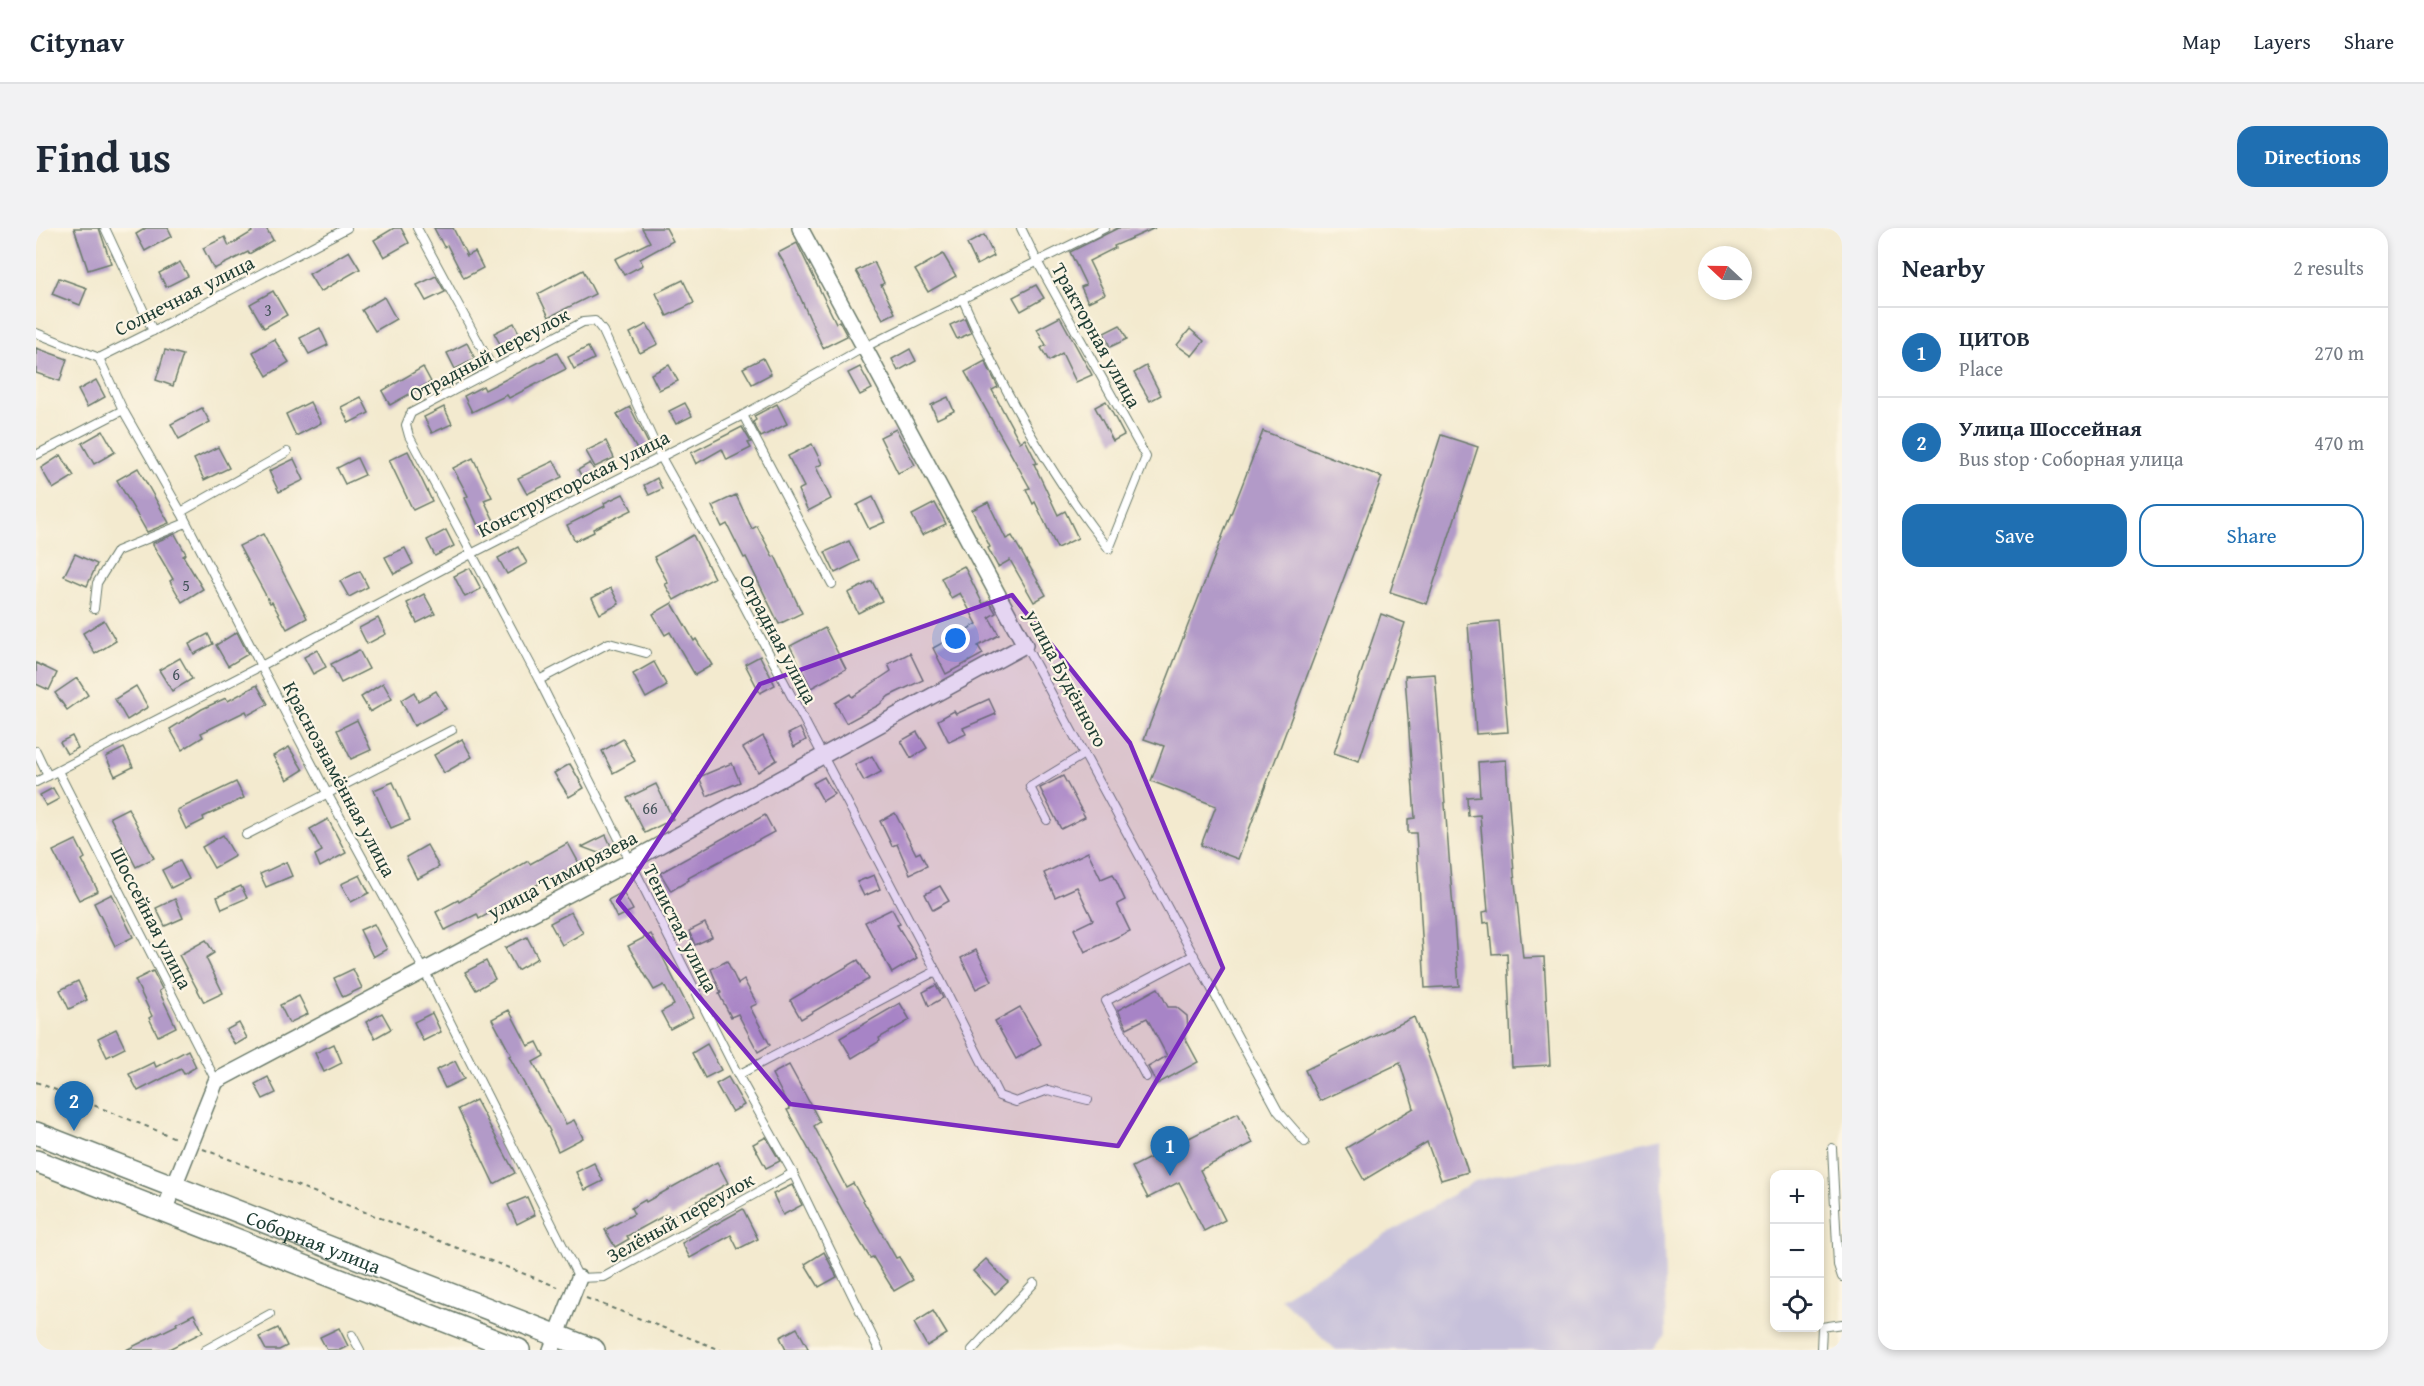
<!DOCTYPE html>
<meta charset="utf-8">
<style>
body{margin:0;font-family:"Gentium Book Plus",serif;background:#f2f2f3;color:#1f2937}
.controls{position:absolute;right:18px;bottom:18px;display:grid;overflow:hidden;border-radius:12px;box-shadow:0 3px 9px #0003}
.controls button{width:54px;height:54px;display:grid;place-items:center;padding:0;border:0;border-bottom:2px solid #e0e1e3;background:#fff;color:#1f2937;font:30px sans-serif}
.compass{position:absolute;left:1662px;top:18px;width:54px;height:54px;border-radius:50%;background:#fff;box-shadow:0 3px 9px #0003;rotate:292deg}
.you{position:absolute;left:920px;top:411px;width:21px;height:21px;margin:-15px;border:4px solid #fff;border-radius:50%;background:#1a73e8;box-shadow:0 0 0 9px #1a73e833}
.badge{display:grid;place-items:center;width:39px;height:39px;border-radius:50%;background:#1f6fb2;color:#fff;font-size:20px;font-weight:700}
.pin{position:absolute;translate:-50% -50px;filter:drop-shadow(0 2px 3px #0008)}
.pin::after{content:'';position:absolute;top:32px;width:21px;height:18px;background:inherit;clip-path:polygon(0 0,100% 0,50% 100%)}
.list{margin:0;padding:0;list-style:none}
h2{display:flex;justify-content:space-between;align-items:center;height:78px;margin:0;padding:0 24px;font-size:26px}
h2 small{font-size:20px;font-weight:400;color:#747a83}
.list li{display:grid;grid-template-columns:39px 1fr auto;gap:18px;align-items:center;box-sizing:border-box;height:90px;padding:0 24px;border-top:2px solid #e0e1e3}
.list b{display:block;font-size:22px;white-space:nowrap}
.list p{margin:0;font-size:20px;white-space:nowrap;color:#747a83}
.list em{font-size:20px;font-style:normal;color:#747a83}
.actions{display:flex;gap:12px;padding:18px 24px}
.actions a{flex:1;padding:14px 0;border:2px solid #1f6fb2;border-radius:18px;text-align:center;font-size:21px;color:#1f6fb2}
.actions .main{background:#1f6fb2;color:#fff}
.icon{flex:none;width:33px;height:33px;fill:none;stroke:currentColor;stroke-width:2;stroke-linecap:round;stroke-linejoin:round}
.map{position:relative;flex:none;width:1806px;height:1122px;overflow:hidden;border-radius:18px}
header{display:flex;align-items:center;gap:36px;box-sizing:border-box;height:84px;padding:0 30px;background:#fff;border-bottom:2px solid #e0e1e3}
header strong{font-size:28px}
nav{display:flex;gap:33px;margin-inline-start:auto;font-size:21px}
.intro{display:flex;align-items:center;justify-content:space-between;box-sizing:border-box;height:144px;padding:0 36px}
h1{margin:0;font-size:42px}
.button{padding:15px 27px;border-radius:18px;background:#1f6fb2;color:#fff;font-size:21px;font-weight:700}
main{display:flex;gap:36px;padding:0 36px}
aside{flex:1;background:#fff;border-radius:18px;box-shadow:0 3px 9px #0003}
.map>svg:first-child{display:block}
</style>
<header>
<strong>Citynav</strong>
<nav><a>Map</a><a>Layers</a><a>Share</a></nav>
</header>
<div class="intro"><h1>Find us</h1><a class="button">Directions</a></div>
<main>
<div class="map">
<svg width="1806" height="1122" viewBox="0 0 1806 1122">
<rect width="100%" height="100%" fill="#fcf5e5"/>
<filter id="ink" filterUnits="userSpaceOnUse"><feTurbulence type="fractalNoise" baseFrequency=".0167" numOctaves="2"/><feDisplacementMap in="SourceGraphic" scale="12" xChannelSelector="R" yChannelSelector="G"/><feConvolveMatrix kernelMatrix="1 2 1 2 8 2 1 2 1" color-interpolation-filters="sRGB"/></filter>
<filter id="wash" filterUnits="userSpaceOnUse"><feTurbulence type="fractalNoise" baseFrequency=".008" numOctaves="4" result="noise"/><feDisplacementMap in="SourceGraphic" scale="24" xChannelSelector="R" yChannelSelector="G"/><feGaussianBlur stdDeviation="1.35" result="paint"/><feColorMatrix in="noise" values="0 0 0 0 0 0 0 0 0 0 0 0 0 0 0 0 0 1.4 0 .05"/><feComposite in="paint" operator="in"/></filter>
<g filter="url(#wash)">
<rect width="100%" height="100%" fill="#f3eacf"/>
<path fill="#c6c0da" d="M1626,910L1630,1108L1617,1122H1300L1244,1070L1439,953Z"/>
<g id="blocks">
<g fill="#b29ac8">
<path d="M38,0H63L75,35L52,42Z"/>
<path d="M110,0H132L136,8L109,23L100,6Z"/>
<path d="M214,0H230L237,12L213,26L212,24L178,41L167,20L189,9L193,18L216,4Z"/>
<path d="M358,0H365L373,15L348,29L338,12Z"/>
<path d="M398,0H417L431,28L439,24L447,40L428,50L411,17L408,19Z"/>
<path d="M606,0H630L637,13L604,31L607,37L588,47L579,31L614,14Z"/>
<path d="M1082,0H1119L1078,18L1079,20L1053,33L1069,66L1052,74L1045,59L1050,57L1034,24Z"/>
<path d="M948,7L958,28L941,37L931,16Z"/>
<path d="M761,15L800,95L803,93L811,108L787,120L751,40L742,25Z"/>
<path d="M313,23L324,41L284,64L273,46Z"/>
<path d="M907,26L920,48L892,64L879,42Z"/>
<path d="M144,34L152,48L130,59L123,45Z"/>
<path d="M838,34L848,55L845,57L859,85L847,91L820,43Z"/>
<path d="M547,42L559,66L513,89L502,66Z"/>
<path d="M400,48L409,64L390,73L381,57Z"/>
<path d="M23,50L51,60L44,77L16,66Z"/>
<path d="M647,52L658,75L631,88L620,65Z"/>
<path d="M1000,57L1008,70L985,83L977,69Z"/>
<path d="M237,63L251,87L228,100L214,76Z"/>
<path d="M348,69L360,91L339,103L326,82Z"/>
<path d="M1024,89L1056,147L1040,154L1026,125L1013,133L1005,120L1010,117L1001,101Z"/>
<path d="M929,90L935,105L921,111L914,97Z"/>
<path d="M478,95L486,111L467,121L458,105Z"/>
<path d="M611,96L622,116L604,125L594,105Z"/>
<path d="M1084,97L1091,111L1074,119L1068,105Z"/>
<path d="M284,100L292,117L273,126L264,110Z"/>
<path d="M1154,101L1168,113L1156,128L1141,117Z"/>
<path d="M238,111L253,134L231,148L217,124Z"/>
<path d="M431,115L439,131L419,141L411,125Z"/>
<path d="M552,119L558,131L538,141L532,129Z"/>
<path d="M0,120L31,131L24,153L0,145Z"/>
<path d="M874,121L880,133L862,143L856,131Z"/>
<path d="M129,122L147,127L137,158L120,152Z"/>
<path d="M521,125L530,141L473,170L471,167L436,184L428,168L447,158L449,162Z"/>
<path d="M727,130L735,146L716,156L707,140Z"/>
<path d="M949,133L962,159L956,162L984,214L989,211L1001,235L998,236L1022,287L1029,283L1042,310L1021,320L999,274L997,276L990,261L994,260L929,144Z"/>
<path d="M633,137L642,153L623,162L615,146Z"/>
<path d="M1110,138L1125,167L1114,173L1098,145Z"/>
<path d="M387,139L395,154L354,177L346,163Z"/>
<path d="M824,139L836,161L824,167L812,145Z"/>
<path d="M60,152L69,169L51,179L42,162Z"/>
<path d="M325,169L333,185L313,195L305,179Z"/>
<path d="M912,169L918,183L901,191L895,177Z"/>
<path d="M1070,173L1088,207L1077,213L1059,179Z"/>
<path d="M274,174L285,195L260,208L250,186Z"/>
<path d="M649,175L656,188L640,196L633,183Z"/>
<path d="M741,176L751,196L725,209L717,194L720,192L718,188Z"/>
<path d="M408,179L416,196L396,205L388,189Z"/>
<path d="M594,179L614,219L603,225L581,186Z"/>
<path d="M166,180L174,194L143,211L135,196Z"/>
<path d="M706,199L715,214L712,215L715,220L691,232L686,221L660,236L655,225Z"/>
<path d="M860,201L879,237L862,245L844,209Z"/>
<path d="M67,203L79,224L58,236L46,215Z"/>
<path d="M1227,203L1346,249L1202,631L1165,617L1180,578L1115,553L1128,518L1108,511Z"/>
<path d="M1405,207L1442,219L1391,376L1354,364Z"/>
<path d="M570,213L578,230L559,239L550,223Z"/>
<path d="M776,216L786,236L780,239L795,271L772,283L762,262L768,259L752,228Z"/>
<path d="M182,219L193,240L168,252L158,231Z"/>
<path d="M372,223L396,273L377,282L353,232Z"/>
<path d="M25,227L38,248L17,261L5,240Z"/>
<path d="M321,230L329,247L309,256L301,240Z"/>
<path d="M437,230L456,269L448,272L461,299L446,306L429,270L432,268L417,240Z"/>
<path d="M258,231L268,252L243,264L233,243Z"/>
<path d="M518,233L526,249L491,266L482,250Z"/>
<path d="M554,235L561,247L549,254L542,242Z"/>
<path d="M102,240L133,295L111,304L81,252Z"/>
<path d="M621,250L626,261L613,267L608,257Z"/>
<path d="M587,266L596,282L557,301L558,304L539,313L531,297L569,278L568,275Z"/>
<path d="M700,267L716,301L721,298L737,329L739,328L766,385L743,396L710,329L708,330L691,296L686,299L676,278Z"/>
<path d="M837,269L849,294L833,301L821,277Z"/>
<path d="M952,274L970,311L976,308L1010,367L998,374L974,332L962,339L952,320L954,319L936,282Z"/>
<path d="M899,275L910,296L886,307L876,287Z"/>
<path d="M410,302L418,318L399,328L391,312Z"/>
<path d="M139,306L150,326L147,328L167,361L146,374L134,353L137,351L117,317V315Z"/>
<path d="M227,306L271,390L251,401L236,374L234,375L203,318Z"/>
<path d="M657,307L678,350L638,372L629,356L632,355L618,329Z"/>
<path d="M813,313L823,333L799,345L789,324Z"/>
<path d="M482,319L491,335L471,346L462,330Z"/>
<path d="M369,320L377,336L358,346L349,329Z"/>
<path d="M39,326L61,336L51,358L28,348Z"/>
<path d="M928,338L947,376L953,373L960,385L953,389L963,407L942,418L947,426L910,446L897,420L941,396L924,365L915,370L905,350Z"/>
<path d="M434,340L445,361L429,369L418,348Z"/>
<path d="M324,343L332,359L313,369L304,353Z"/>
<path d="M836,353L846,373L822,385L812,365Z"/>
<path d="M575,360L583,376L564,386L556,370Z"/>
<path d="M388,366L399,386L381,395L371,375Z"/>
<path d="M636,375L658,413L660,411L676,437L659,447L634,404L629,407L617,386Z"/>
<path d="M1345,386L1369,395L1323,533L1298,525Z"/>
<path d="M342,390L350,406L331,416L323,400Z"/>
<path d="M68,392L80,413L59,426L47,405Z"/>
<path d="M1463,393L1472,504L1440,506L1432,396Z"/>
<path d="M789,400L810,441L775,460L754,418Z"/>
<path d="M201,404L212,426L192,438L180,417Z"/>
<path d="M172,406L177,416L158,426L153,416Z"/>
<path d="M281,422L290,439L277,446L268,429Z"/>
<path d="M323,422L333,441L305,455L295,436Z"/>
<path d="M874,425L887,452L853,468L843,477L810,495L799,475L814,466L816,469L855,443L852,436Z"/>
<path d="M724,428L739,457L724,465L709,436Z"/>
<path d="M144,430L156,451L136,463L123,442Z"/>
<path d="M618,434L631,458L610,470L597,446Z"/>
<path d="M0,435L21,445L13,462L0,456Z"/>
<path d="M1399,446L1423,758L1389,760L1380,605H1372V591L1379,590L1369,448Z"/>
<path d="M41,450L52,467L31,482L19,465Z"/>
<path d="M347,455L356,471L334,484L325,469Z"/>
<path d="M221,457L232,476L212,487L210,483L165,505L167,509L146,522L134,501L166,481L190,470L192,473Z"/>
<path d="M100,458L112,479L91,492L79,471Z"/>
<path d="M400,463L410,481L378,498L365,472L378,464L382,473Z"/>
<path d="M953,471L960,486L927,500L930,506L913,514L902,492L918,483L920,486Z"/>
<path d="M321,492L335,522L315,531L301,502Z"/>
<path d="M764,500L770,512L758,519L752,506Z"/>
<path d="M881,504L891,520L875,530L865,513Z"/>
<path d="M36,508L42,520L31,526L24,514Z"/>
<path d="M727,508L741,532L722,544L707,520Z"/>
<path d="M426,511L436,529L408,545L398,527Z"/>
<path d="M587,511L599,533L577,545L566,523Z"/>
<path d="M253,519L267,542L251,552L237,528Z"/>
<path d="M88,520L97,539L79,548L70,529Z"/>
<path d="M836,528L845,544L828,553L819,537Z"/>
<path d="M1470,532L1478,645L1487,730L1508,729L1514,837L1476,839L1471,725L1456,726L1453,694L1448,695L1447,684L1452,683L1444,587L1432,588L1431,569L1444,568L1442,534Z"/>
<path d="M696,535L704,554L671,568L663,549Z"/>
<path d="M534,536L548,560L533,569L518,545Z"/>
<path d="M1027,548L1049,589L1025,601L1004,560Z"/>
<path d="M788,549L798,566L787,573L777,555Z"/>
<path d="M200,554L208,570L167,589L168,592L150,601L141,582Z"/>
<path d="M357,554L374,592L355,600L338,562Z"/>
<path d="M620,556L637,591L609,605L591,570Z"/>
<path d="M17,560L23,571L10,578L4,567Z"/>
<path d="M92,580L118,630L100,639L74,589Z"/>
<path d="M859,585L880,626L884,624L891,638L874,646L861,616L856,618L844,593Z"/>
<path d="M729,587L738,604L652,650L653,652L635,663L624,645Z"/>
<path d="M292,591L310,625L284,639L279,627L286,623L274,601Z"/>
<path d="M187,607L199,628L178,640L166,619Z"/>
<path d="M570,607L575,618L562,625L546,619Z"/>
<path d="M40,612L49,630L46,632L62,663L43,672L17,623Z"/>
<path d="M532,615L544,637L522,649L521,646L464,677L465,679L443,691L441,686L409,702L400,684L422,672L423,674L492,633L494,636Z"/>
<path d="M391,617L403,639L381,651L370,629Z"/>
<path d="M1052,624L1065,651L1077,646L1089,672L1081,676L1094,703L1049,724L1038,701L1057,692L1041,659L1019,669L1008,645Z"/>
<path d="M144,633L153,651L135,660L126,642Z"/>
<path d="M250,634L256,648L230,659L224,646Z"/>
<path d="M324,647L333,665L315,674L305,656Z"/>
<path d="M838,647L844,661L828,668L821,654Z"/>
<path d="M205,658L211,670L186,681L181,669Z"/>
<path d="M904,658L913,673L897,682L889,666Z"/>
<path d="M587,664L597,682L581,690L572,672Z"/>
<path d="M76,666L97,709L79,718L58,675Z"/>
<path d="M139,671L147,690L129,698L120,680Z"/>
<path d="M856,681L864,696L861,697L881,730L856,745L829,694Z"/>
<path d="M535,684L547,705L526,717L514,695Z"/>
<path d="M669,695L676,709L659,717L653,703Z"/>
<path d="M338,696L351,721L337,729L324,702Z"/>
<path d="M615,706L657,789L634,801L625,784L638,777L628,757L618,762L592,718Z"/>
<path d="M491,709L502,730L481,742L469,720Z"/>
<path d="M170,712L178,725L170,730L187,765L168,774L143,727Z"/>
<path d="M940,722L956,753L940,761L925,730Z"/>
<path d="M822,732L833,751L765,791L754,772Z"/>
<path d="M450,733L459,751L440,762L429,744Z"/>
<path d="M691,733L702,756L708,752L721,776L714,779L734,817L722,824L702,786L695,789L683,766L685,765L675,741Z"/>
<path d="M317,741L326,760L307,769L298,750Z"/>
<path d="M117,743L126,761L123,763L140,799L122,808L113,790L116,788L99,752Z"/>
<path d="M42,753L51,772L33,781L24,762Z"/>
<path d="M900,757L907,770L893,778L887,764Z"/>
<path d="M1122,760L1132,779H1140L1151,788L1152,802L1148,808L1162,834L1121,856L1112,839L1131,828L1111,790L1091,800L1082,782Z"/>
<path d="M263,768L272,786L253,795L244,777Z"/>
<path d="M864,775L874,792L843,810L844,813L816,830L804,810Z"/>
<path d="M984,779L1005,816L980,831L959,793Z"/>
<path d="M473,782L492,818L501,814L508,828L497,834L530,896L538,892L547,910L522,923L513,904L514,903L473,828L475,827L456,791Z"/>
<path d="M346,785L355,801L339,810L330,794Z"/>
<path d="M396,785L405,804L387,813L378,794Z"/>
<path d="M1378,789L1406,865L1432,944L1405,952L1391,914L1328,952L1310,920L1378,880L1364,835L1284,873L1269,842Z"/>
<path d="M203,795L211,810L199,817L190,802Z"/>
<path d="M80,801L89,820L71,829L62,810Z"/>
<path d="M298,816L306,835L288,844L279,825Z"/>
<path d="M671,816L685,842L669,850L656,825Z"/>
<path d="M152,822L160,839L148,846L145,841L102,863L93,846L118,834L120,839Z"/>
<path d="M419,833L428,851L409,860L400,842Z"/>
<path d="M753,837L784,894L778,898L810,959L817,955L860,1030L863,1029L877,1052L858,1063L837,1029L834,1030L820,1007L751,882L754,881L736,846Z"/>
<path d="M232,849L240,865L227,871L219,856Z"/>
<path d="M692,849L708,877L696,884L680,856Z"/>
<path d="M440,872L479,945L458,956L422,881Z"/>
<path d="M1202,885L1217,915L1164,942L1189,992L1168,1003L1143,954L1112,970L1096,939Z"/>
<path d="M730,909L744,933L730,940L717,916Z"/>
<path d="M681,934L692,955L635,989L633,985L591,1008L593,1011L579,1019L569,1002L598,986L595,980L609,972L610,974Z"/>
<path d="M558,935L567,953L549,962L540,944Z"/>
<path d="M756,957L766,977L747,987L737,966Z"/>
<path d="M491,969L499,987L481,996L472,977Z"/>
<path d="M707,981L722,1011L702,1021L695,1007L654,1030L646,1015Z"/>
<path d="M788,1024L801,1049L783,1059L769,1036Z"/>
<path d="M950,1031L972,1054L959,1066L937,1043Z"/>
<path d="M897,1083L911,1106L891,1118L878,1095Z"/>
<path d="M158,1086L167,1104L131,1122H90L141,1097L140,1095Z"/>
<path d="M242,1100L251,1118L243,1122H230L223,1109Z"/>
<path d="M303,1100L312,1118L304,1122H291L284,1109Z"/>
<path d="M761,1100L773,1122H750L744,1109Z"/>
</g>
</g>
</g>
<g filter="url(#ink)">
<use href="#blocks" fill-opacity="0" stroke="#697a6a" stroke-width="1.5"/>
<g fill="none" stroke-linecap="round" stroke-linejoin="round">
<g stroke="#697a6a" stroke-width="10">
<g id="lane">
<path d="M69,0L117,103"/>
<path d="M381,0L457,141"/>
<path d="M926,70C965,159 1013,246 1073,321L1110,229L1002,35L985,0"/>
<path d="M0,105L63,130L87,182L145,284L291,565L389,744L543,1050L568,1049L757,945"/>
<path d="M63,130L117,103L311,0"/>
<path d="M707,187L796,356"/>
<path d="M0,227L87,182"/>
<path d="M145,284L251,224"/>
<path d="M58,381L61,355L81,323L150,295"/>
<path d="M989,417L1242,883L1269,914"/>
<path d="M503,452L573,415L610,425"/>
<path d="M0,523L12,548"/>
<path d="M22,543L180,853"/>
<path d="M0,554L225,438L437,325L707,187L827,120L1069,0"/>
<path d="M1011,592L994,559L1048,526"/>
<path d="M210,607L416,502"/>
<path d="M702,847L900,743"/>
<path d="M1110,849L1070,773L1158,727"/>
<path d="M1796,920L1802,1037L1806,1049"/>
<path d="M316,1107L324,1122"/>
<path d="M169,1122L234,1086"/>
<path d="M843,1122L757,945L702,847L503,452L373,208L370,197L375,185L547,94L559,93L567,103L625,229L706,374L900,743L963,868L980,874L1012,862L1052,872"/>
<path d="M936,1122L998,1055"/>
<path d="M1785,1122L1786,1099L1806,1096"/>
</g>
</g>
<g stroke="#697a6a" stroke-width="18">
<g id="street">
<path d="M128,983L180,853L593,634L989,417L764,0"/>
<path d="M515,1122L543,1050"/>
</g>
</g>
<g stroke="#697a6a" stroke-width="24">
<g id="secondary">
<path id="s1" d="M0,905L558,1122"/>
<path d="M0,933L483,1122"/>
</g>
</g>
<g stroke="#697a6a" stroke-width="2" stroke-dasharray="4.5 4.5" stroke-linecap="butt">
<path d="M0,854L142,911"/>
<path d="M167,921L522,1059"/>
<path d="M550,1070L685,1122"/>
</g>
<use href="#lane" stroke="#fff" stroke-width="8"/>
<use href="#street" stroke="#fff" stroke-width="15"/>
<use href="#secondary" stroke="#fff" stroke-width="21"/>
</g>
</g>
<path fill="#7b2cbf" fill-opacity="0.2" stroke="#7b2cbf" stroke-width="4.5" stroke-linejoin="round" d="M976,367L1094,515L1187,740L1082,918L754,876L582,673L724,456Z"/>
<g text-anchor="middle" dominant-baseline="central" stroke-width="4.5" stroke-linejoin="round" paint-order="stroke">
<g font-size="16" fill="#445459">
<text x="232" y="82">3</text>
<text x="150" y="357">5</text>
<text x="140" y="446">6</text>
<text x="614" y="580">66</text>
</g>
<g font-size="20" fill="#1f3d34" stroke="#fcf5e5">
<text transform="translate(148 67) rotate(-27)">Солнечная улица</text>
<text transform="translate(1061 107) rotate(61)">Тракторная улица</text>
<text transform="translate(453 126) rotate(-28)">Отрадный переулок</text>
<text transform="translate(537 255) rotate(-27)">Конструкторская улица</text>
<text transform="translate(743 411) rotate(62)">Отрадная улица</text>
<text transform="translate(1031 450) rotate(62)">улица Будённого</text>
<text transform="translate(304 551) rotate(62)">Краснознамённая улица</text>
<text transform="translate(526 646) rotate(-28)">улица Тимирязева</text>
<text transform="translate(116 690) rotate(63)">Шоссейная улица</text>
<text transform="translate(645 700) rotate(63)">Тенистая улица</text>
<text transform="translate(644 989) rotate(-29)">Зелёный переулок</text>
<text stroke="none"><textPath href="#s1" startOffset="298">Соборная улица</textPath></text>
</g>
</g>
</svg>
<div class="controls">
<button>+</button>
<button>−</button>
<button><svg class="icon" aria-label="locate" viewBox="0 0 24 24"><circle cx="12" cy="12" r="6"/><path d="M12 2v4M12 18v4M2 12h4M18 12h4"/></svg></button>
</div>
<svg class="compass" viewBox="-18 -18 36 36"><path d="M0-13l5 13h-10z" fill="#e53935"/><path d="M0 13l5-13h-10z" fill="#747a83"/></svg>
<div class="you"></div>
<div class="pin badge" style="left:1134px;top:948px">1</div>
<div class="pin badge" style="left:38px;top:903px">2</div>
</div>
<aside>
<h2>Nearby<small>2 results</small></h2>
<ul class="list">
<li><span class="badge">1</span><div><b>ЦИТОВ</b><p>Place</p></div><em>270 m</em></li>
<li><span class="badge">2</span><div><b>Улица Шоссейная</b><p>Bus stop · Соборная улица</p></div><em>470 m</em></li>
</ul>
<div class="actions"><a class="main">Save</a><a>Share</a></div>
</aside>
</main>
